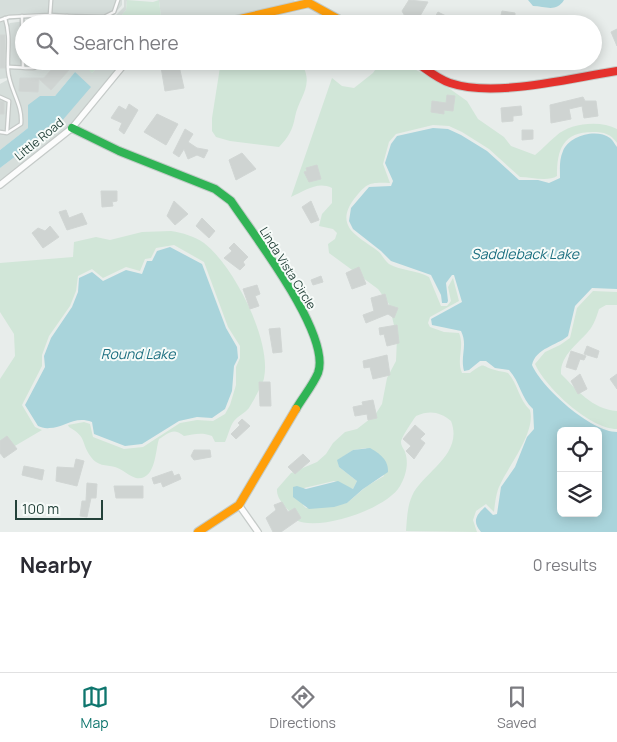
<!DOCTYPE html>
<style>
body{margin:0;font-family:Manrope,sans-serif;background:#f2f2f3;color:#2b2b33}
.controls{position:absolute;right:15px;bottom:15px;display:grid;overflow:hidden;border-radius:8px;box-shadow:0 2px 12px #0003}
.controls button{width:45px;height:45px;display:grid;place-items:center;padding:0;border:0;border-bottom:1px solid #e1e1e2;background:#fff;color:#2b2b33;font:25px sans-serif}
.scale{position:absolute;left:15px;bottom:12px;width:88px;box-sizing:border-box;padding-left:5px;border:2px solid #24423a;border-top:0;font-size:14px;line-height:18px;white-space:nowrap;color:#24423a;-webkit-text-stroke:4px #f7fbf9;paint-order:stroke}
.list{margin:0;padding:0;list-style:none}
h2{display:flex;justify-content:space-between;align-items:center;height:65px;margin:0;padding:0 20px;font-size:21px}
h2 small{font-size:16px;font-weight:400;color:#7c7c81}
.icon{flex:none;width:28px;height:28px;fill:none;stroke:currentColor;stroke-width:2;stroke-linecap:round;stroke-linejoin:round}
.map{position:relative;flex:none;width:617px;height:532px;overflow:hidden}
.search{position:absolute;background:#fff;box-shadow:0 2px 12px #0003;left:15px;right:15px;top:15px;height:55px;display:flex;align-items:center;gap:12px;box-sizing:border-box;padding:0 18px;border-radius:28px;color:#7c7c81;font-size:19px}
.sheet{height:140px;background:#fff}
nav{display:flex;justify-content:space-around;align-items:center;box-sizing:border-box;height:70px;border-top:1px solid #e1e1e2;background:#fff;font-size:14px;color:#7c7c81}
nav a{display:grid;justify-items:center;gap:2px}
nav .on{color:#0f766e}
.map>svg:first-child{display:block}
</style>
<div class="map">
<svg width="617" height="532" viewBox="0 0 617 532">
<rect width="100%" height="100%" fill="#e8edeb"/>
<g fill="#d6dedb">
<path d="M0,0H122V5L109,20L26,18L9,20L5,25L7,78L0,79Z"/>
<path d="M124,0H127L126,10L114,24H24V61H88L86,64L92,73L103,61H123L69,126L0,181V168L61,122L75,72L55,96H40L28,128L0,150V84L9,79L7,26L10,23L26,21L109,22L124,7Z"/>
<path d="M159,0H294L296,3L203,24H141L161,17Z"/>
</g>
<g fill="#d1e6d8" fill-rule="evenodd">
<path d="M127,0L153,2L159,0L161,17L141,24H114L126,10Z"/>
<path d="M88,61H103L92,73L86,67Z"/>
<path d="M221,61H300C316,85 299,96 295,117C293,129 288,138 279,147L230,141L216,137L212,131V118Z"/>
<path d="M381,61H399L443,84L467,101L478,119L504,137L511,146L535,155C543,149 548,142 556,136C570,123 600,120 617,129V143C611,134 604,132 593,132C563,132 557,149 557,176C548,182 531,177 520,177L489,149L462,132L449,126L433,125L396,134L389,142L383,164L390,183C369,182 367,183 354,199C333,228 360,237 379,252C382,255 385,261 389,264C401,271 417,270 429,277L441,306H447L451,301L448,287L453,278L459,301L430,317L428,323L430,327L444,332L459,333C465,347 456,359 462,373H470C486,361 480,366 495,370C500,372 503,371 508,373C518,384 519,400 530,410C536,432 509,465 500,485C496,492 495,504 494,512L486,504L476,511L473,520L477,532L406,531C407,520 407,507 412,496C423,472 464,455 451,421C440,412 430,410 416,416C413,420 401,438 401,442C401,446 404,449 405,452C409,463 406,476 400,486C387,509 318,532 296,520C290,510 276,501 277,489L291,473L317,462L326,454L333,443L345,432L357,429L375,415L382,404L387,378L396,361L397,338L389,304L378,289L329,253L328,244L335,239L337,233L333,229L319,226L322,214L332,203V188C317,181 305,191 291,197L332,78L342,86L354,88L373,73ZM366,448L384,476L367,486L347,503L306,508L303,505L304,488L334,481L353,489L357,481L339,467L338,460L353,450Z"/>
<path d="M171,231C183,233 194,236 204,243C233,265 272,340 264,378C264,382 251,405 249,408C245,413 238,416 234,421C230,426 228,436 225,442H215L212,436C202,432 194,434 184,436C173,427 169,433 159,439C155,451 156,481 136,478C129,476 122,469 115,467C106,465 97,466 91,457C80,442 88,438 69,427L68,425L84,422L90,424L93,437L124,449L143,447L180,423L197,420L213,421L225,414L230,405L236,385V367L240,358V346L228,327L204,262L174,245L156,248L151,258L145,259L140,271L126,267L103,278L92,269L78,276L76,291L70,306L49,336L42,355V366L22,405L35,427L42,430L8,450L0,451V379L15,356L14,334L0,312V263L73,257L74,242L96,237L110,240L142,232Z"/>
<path d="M593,291L617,292V305H606L599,309C597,315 595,322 591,328C581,342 560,354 561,374C577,390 592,409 617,411V429C590,429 546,388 535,364L545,352L560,345L570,338L577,308Z"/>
</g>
<g fill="#a9d4db" fill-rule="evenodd">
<path d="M528,0H564C556,13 545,6 533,6Z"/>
<path d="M75,72L91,87L61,122L0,168V150L28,128V105L40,96H55Z"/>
<path d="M433,128L448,129L461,135L487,151L519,180H538L549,183L560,178C560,169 559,160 563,151C569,136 596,128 610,138C613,140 615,145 617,147V289L592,288L575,306L568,336C556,346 536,348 532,365C542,388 591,432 617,432V532H481C472,522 476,515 485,507L493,515L497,514L501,487L515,467L527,437L534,429L533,409C521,398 520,382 509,370L495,368L486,361H480L469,370L464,371C460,356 468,345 461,331L432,325L431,319L462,302L454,275H452L446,283L448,301L447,303H442L441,295L431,275L391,261L381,251L353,229L349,221L351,208L369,187L391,186L393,181L385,163L391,144L397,136ZM561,431H598V513H561Z"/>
<path d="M170,247L202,264L226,328L237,347L238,358L234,366L232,391L225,409L212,418L197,417L179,421L142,444L125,446L94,434L92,422C74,415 65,428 49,428C46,429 41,427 38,426L25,405L45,367L44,356L51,338L72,307L78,292L79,278L92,272L103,281L126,270L142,274L147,261H152L157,251Z"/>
<path d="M370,448C379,453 389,460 388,472L363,489L347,503L334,507L309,509L293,497V487L297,486L306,489L338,481L353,489L357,481L339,467L337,460L353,450Z"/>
</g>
<g fill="#cfd4d2" stroke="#d1d6d4">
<path d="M409,0L428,2L420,16L406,18L402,11Z"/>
<path d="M502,11L515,13V17H521L520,24H499Z"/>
<path d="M438,12L452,19L449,24H431Z"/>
<path d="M617,29V46L611,32Z"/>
<rect x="0" y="35" width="5" height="33"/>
<path d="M59,61H77L51,90L39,79L38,92L19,91L20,78H44Z"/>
<path d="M179,66L184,88L165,91L161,67Z"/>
<path d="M447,95L455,96L453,111L444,110V114L431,112L432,101L446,103Z"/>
<path d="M583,97L585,101H596L598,116L584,118L582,106L569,109L571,119L551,123L550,105Z"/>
<path d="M0,101L4,102V114H0Z"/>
<path d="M129,104L138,110L124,134L119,130L122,123L111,118L119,106L126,110Z"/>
<path d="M521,106L522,115L513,116V121L502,122L501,108Z"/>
<path d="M157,114L178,124L166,145L144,132Z"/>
<path d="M185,129L193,134L188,142L197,148L208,150L204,158L197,155L188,159L184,149L179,157L173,153Z"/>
<path d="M522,130H533V139L522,140Z"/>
<path d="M242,153L256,169L236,180L229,160Z"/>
<path d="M317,165L321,179L309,182L304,172L307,171L306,168Z"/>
<path d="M101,191H117V201L112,202L113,206L102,207Z"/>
<path d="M174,201L188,214L175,225L167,216Z"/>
<path d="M311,201L319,220L311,223L302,207Z"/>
<path d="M66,210L69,218L82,213L87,224L67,230L59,212Z"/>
<path d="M202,218L215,231L209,238L196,226Z"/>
<path d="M50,226L59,237L43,248L32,233L38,228L45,231Z"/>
<path d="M234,243L248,257L243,262L245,265L240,270L224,258L232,251L229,248Z"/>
<path d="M359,267L366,284L352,289L346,273Z"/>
<path d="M321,276L323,282L313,285L311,280Z"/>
<path d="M257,285L260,294L255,296L259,306L250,309L243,289Z"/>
<path d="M385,294L388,305L398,308L394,318L388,314L366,323L363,315L374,311L371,298Z"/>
<path d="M397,325L399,343L387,346L384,334L380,335L379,328Z"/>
<path d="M280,328L282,352L273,353L269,329Z"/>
<path d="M587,346L599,351L597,358L584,354Z"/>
<path d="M571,351L586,356L584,360L580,359L576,370L566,367Z"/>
<path d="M387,355L390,375L373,379L370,367L364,368L363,361Z"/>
<path d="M580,374L587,389L578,394L571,381Z"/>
<path d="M617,374V389L610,379Z"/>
<path d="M259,382H270L271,406H260Z"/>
<path d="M373,400L377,418L368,420L367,414L355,416L353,407L363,405L362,402Z"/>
<path d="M242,419L250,426L236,439L231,434L240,425L238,423Z"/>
<path d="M415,425L425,434L420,439L425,443L414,459L406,451L411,446L403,439Z"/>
<path d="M7,436L17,449L4,458L0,453V441Z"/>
<path d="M194,450H210L211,457L194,460L191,456Z"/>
<path d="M303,454L310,461L295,474L288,467Z"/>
<path d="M76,459L84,461L77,486L56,481L57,467L74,468Z"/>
<path d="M24,466L44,470L42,480L22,475Z"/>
<path d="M172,471L174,476L179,474L181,479L163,487L161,482L154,484L152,478Z"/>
<path d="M87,483L97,484L96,498H91L87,517L80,516L82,501H86Z"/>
<path d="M114,486H143V498H116Z"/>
<path d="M282,502L288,512L295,508L301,518L281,532H273L266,518L276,510L274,505Z"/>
</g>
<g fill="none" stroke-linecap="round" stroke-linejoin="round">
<g stroke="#c5cac8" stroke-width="5">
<g id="lane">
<path d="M50,15L67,16"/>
<path d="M22,16L23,67"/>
<path d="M0,20L9,17L50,15L51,0"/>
<path d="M68,24L67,16L104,17L114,12L118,0"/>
<path d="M8,67C22,66 36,73 46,61"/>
<path d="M0,97L9,101L7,132"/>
<path d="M0,132L7,133L21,124C23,104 9,89 8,70C7,51 11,38 5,18"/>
</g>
</g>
<g stroke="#c5cac8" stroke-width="8">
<g id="street">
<path d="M0,185L72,128L127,61"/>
<path d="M239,505L258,532"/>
</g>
</g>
<g stroke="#c3cbc8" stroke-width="10">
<path id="fast" d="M72,128L119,151L215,189L231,201C253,234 332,335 318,373C313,385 303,397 296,409"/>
</g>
<g stroke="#c3cbc8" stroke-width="10">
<g id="slow">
<path d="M218,24L309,3L347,24"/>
<path d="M198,532L239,505L296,409"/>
</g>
</g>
<g stroke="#c3cbc8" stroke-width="10">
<path id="jam" d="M414,61C425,68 437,79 450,83C495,98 570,78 617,71"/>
</g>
<use href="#lane" stroke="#fcfcfc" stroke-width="2.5"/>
<use href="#street" stroke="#fcfcfc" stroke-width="5.5"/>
<use href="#fast" stroke="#30b455" stroke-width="8"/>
<use href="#slow" stroke="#ff9f0a" stroke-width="8"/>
<use href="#jam" stroke="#e5322d" stroke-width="8"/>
</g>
<g text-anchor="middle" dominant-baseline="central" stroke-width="4" stroke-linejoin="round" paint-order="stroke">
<g font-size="12" fill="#24423a" stroke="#f7fbf9">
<text transform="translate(39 139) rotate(-39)">Little Road</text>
<text transform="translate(288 268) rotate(58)">Linda Vista Circle</text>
</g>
<g font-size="14" font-style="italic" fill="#1c6f80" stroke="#f7fbf9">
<text x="525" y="253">Saddleback Lake</text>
<text x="138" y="353">Round Lake</text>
</g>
</g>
</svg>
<div class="controls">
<button><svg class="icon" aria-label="locate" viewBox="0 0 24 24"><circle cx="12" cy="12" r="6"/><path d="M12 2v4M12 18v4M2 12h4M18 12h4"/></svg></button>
<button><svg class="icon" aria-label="layers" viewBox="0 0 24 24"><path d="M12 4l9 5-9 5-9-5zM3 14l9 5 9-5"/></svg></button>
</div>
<div class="scale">100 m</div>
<div class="search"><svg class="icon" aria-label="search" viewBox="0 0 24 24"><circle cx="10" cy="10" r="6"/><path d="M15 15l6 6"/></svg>Search here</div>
</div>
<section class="sheet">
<h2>Nearby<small>0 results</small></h2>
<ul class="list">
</ul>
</section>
<nav>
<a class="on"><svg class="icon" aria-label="map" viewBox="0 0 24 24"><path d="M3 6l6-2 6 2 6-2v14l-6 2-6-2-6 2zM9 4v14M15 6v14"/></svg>Map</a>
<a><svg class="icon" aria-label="directions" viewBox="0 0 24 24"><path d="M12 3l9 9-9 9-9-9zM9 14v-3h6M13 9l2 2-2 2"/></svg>Directions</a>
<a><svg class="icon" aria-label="saved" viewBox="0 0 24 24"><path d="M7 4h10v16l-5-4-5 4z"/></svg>Saved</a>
</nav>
